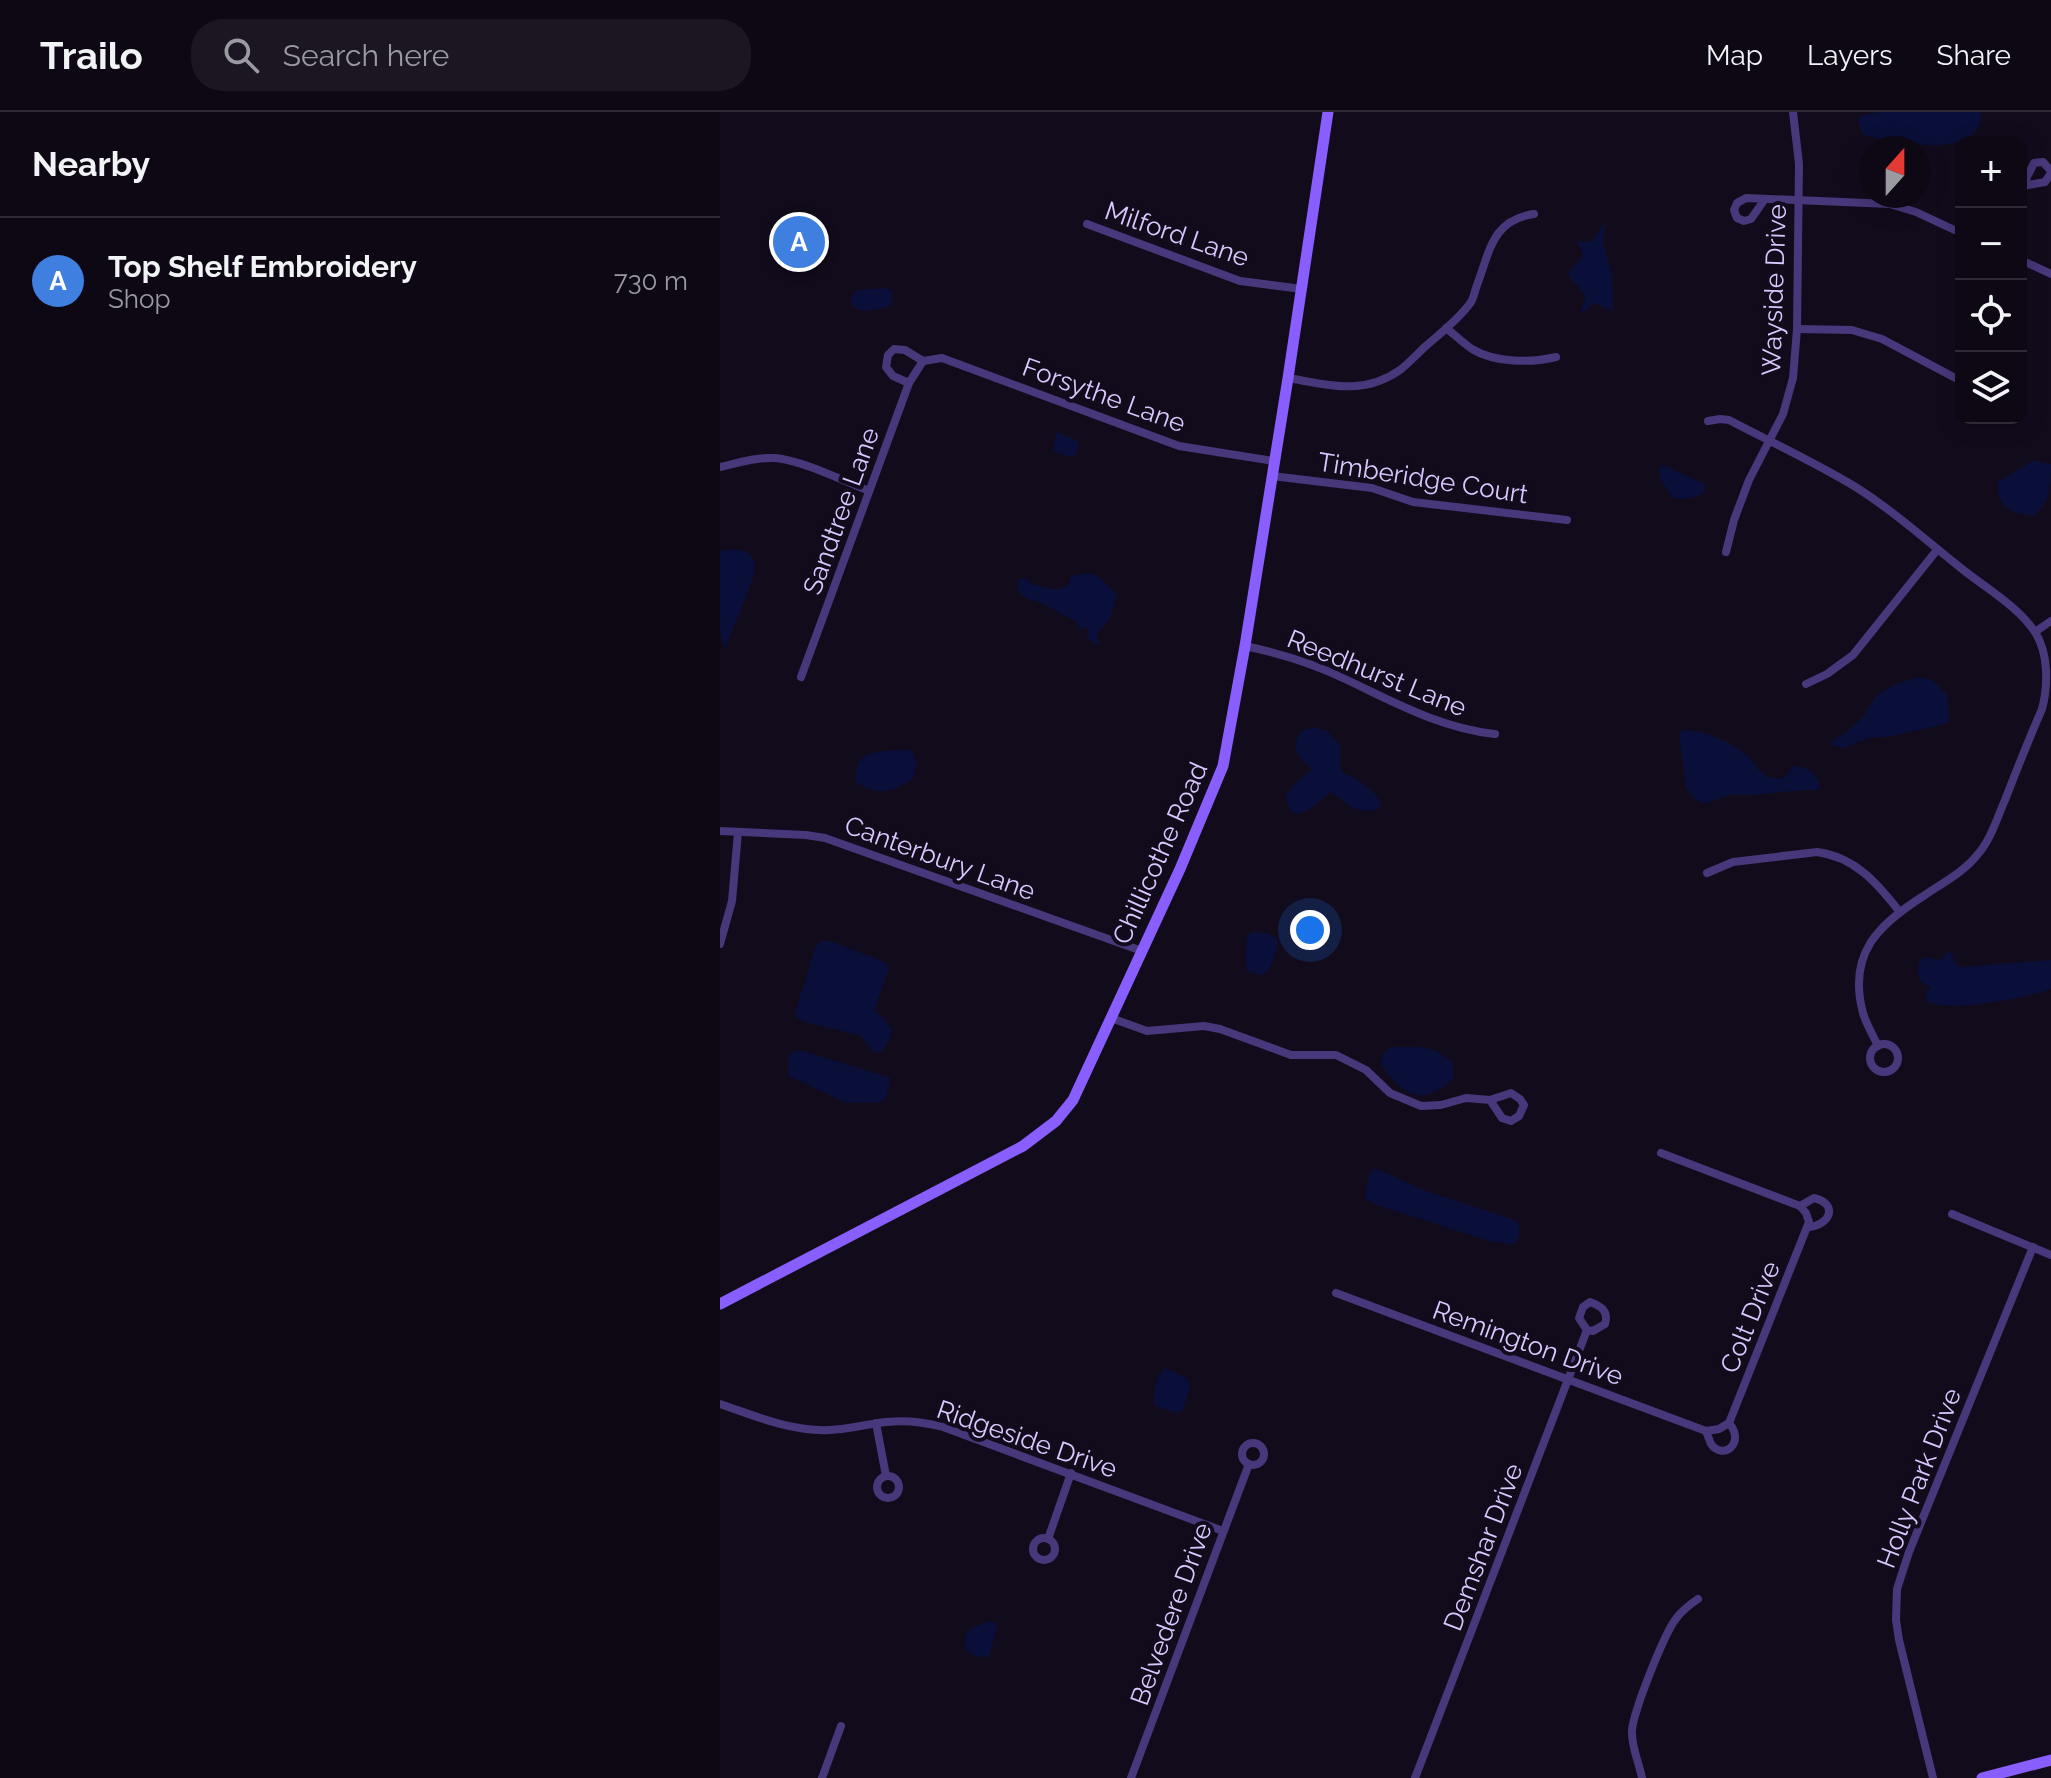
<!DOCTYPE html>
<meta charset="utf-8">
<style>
body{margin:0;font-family:Raleway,sans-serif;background:#1c1622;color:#f1f3f6}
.controls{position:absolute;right:24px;top:24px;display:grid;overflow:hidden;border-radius:16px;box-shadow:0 4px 20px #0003}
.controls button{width:72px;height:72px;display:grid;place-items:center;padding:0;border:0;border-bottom:2px solid #2e2934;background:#0e0815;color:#f1f3f6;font:40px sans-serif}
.compass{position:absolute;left:1139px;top:24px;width:72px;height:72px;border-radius:50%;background:#0e0815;box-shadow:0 4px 20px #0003;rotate:21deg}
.you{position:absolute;left:590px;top:818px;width:28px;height:28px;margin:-20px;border:6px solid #fff;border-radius:50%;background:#1a73e8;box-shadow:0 0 0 12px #1a73e833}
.badge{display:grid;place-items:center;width:52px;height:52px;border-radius:50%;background:#8c9099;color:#fff;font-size:26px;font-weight:700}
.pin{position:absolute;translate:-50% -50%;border:4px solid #fff;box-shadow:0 2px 8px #0006}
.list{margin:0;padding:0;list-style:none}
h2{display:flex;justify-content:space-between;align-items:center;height:104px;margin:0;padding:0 32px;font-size:34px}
h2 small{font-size:26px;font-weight:400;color:#9b9aa0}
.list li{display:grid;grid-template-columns:52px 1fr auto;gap:24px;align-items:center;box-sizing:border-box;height:128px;padding:0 32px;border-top:2px solid #2e2934}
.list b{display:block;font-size:30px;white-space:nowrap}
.list p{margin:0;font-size:26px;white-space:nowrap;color:#9b9aa0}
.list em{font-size:26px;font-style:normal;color:#9b9aa0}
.icon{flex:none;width:44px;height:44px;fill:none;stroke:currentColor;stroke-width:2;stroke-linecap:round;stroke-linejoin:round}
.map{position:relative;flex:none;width:1331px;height:1666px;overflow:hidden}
header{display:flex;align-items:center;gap:48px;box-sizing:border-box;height:112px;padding:0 40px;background:#0e0815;border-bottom:2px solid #2e2934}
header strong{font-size:38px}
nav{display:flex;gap:44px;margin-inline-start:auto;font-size:28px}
.search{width:560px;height:72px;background:#1c1622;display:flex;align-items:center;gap:20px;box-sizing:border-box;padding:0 28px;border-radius:32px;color:#9b9aa0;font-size:30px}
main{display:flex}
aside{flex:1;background:#0e0815}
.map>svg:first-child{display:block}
</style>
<header>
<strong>Trailo</strong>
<div class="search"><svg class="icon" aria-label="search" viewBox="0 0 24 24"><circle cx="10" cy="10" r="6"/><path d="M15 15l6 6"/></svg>Search here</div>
<nav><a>Map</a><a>Layers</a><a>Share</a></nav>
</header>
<main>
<aside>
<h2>Nearby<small></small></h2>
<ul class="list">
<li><span class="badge" style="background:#3f7fe0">A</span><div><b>Top Shelf Embroidery</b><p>Shop</p></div><em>730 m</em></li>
</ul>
</aside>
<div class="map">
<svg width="1331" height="1666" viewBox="0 0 1331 1666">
<rect width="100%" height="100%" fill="#120b1c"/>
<g fill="#090f38">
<path d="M1158,0H1261C1261,1 1260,12 1259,13C1244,47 1171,29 1143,23L1138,10L1139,5Z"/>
<path d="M886,109L883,130L892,163L893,199L874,191L863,201L860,200C861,196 864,192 865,188C867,179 851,170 848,162L863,143L857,129L871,130Z"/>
<path d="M167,176L172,180C172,184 173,189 170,193C165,197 143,200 137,197C132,194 132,191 131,186L137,178Z"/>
<path d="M337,320L356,328L359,334L354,345L346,344L334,339L333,333Z"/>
<path d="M1314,348L1331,352C1331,376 1331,387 1314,404C1291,402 1277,396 1278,370Z"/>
<path d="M943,353L985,372L984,381C974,386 964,388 953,386L941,368L939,358Z"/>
<path d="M13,437C24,438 34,441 35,454C36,466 10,522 5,537L0,520V439Z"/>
<path d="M369,461C382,464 387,474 397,482L391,505L378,521L377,526L381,532L379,534L366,525L369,521L368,517L364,515L361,519L356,509C346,505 336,498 325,493C313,486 306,490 297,476L299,467L303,466L315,473L338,478L348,473L351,464Z"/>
<path d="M1199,565L1212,568L1227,582L1229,610L1222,613L1166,625L1150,626L1123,636L1114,634L1111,630L1129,618L1144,604L1156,584L1176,572Z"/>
<path d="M596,615L607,619L620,633V654L623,661C637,666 657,679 661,692L657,698C635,702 627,692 611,680C596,691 570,721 566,683L574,672L592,657C578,645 570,637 581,619Z"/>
<path d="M964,618C983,618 1009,629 1024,641C1041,655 1037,668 1065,666L1072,655C1085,652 1102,665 1100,678H1082L1035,683H1008L986,692L976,688L966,676L959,622Z"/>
<path d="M182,637L192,638L197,651L193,667C171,681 159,684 136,670C133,637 157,641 182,637Z"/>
<path d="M533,820C543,820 552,821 558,829C555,841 554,856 542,863L527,859C524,846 525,835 528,823Z"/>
<path d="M101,829H111L167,851L169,857L154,899L164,906L172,918C170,930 161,952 147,933C145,929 143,925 139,923L88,911L76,905L75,901L95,836Z"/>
<path d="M1228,839L1231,840L1236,853L1241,855L1331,848V877C1306,886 1226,903 1205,888L1207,880L1211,876L1200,869L1198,858L1199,851L1203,845L1221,848Z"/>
<path d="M671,935C699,935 712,932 733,951L734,966C703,996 682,984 660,951L664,941Z"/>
<path d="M73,939H83L171,966L166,986L160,990L126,991L69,964C67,955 66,945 73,939Z"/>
<path d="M653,1057L662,1059L706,1079L792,1107L798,1110C801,1118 800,1126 794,1132L772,1130L657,1093L645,1087L648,1067Z"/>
<path d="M445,1256L467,1266L470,1276L463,1298L457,1301L435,1294C432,1281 435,1265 445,1256Z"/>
<path d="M270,1509L278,1512L269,1545C253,1545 242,1542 245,1523L252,1516Z"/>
</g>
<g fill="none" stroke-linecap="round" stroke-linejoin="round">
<g stroke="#49377b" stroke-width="8">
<path d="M1302,74L1325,70L1331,61"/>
<path d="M1301,77L1314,51L1323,50L1331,59"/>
<path d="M1045,87L1031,107L1024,109L1017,106L1014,98L1017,91L1026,86L1170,92L1196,100L1241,121"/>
<path d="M367,112L520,169L582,177"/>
<path d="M1301,148L1331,162"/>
<path d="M726,216C735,223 743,231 752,237C775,251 811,251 836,245"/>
<path d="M1077,217L1132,218L1162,227L1241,269"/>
<path d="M203,249L222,246L459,334L554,349"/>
<path d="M568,266C609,273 643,284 680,258C689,251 698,241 707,233C721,221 741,205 751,190C754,185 755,178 757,173C770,139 772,108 814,102"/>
<path d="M189,271L173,264L166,255L168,243L174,237L185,238L203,249"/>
<path d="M988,309L1000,307L1009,308C1051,330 1094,350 1134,374C1174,399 1209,431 1246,460C1269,478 1298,495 1315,520C1329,542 1328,574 1322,597C1309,627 1297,657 1285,688C1277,706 1271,727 1258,742C1244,760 1224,770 1205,783C1159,812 1127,841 1143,901C1146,912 1153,923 1158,934"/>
<path d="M0,355C18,351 37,345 55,346C81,348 124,369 149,379"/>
<path d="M552,364L652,376L693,390L847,408"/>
<path d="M1006,440L1014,408L1029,368L1063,302L1073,266L1077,217L1079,52L1073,0"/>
<path d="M1315,520L1331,509"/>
<path d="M525,534C558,541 594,552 625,567C674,590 720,616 775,622"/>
<path d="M81,565L189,271L203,249"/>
<path d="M1086,572L1107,562L1133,543L1217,438"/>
<path d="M0,719L86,723L105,726L422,839"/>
<path d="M987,761L1013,750L1097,740C1135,745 1157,771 1179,799"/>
<path d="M0,832L12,789L18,720"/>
<path d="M391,906L427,919L484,914L500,917L571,943H616L646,958L670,981L701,994L721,993L746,986L770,988L791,981L800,987L804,993L799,1004L791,1009L782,1006L770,988"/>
<circle cx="1164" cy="946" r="14"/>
<path d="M1080,1094L1094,1086C1119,1092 1110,1113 1089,1115"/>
<path d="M1232,1102L1331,1143"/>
<path d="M616,1181L986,1319L999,1317L1009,1311L1089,1110L1086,1101L1080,1094L941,1041"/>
<path d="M870,1190C881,1194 889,1199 885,1212L873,1219L867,1218L859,1206L863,1195Z"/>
<path d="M0,1292C36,1304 71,1320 110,1318C129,1317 147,1312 166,1310C185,1308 204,1310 223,1315L503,1419"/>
<path d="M156,1311L166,1364"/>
<path d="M986,1319C987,1321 990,1330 991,1332C1003,1349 1026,1331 1009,1311"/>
<circle cx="533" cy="1342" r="11"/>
<circle cx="168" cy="1375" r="11"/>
<circle cx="324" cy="1437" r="11"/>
<path d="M328,1427L351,1361"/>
<path d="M102,1666L121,1614"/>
<path d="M411,1666L529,1352"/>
<path d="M695,1666L867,1218"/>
<path d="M922,1666C919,1650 911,1635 912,1618C914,1598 943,1525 955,1508C961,1499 969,1493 978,1487"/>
<path d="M1213,1666L1179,1528L1176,1508L1177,1477L1189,1440L1313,1135"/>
</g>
<g stroke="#885ffe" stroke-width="11">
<path d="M0,1192L303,1034L336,1009L353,988L460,757L503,654L525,534L568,266L608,0"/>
<path d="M1262,1666L1331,1648"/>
</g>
</g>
<g text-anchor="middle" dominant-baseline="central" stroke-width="8" stroke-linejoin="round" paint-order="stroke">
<g font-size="26" fill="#dac7ff" stroke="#120b1c">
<text transform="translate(457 122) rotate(19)">Milford Lane</text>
<text transform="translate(1054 178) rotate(-88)">Wayside Drive</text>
<text transform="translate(384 283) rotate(20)">Forsythe Lane</text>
<text transform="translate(703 366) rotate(9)">Timberidge Court</text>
<text transform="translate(121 399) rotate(-70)">Sandtree Lane</text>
<text transform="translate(657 561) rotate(22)">Reedhurst Lane</text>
<text transform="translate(440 741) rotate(-66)">Chillicothe Road</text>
<text transform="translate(220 746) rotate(20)">Canterbury Lane</text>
<text transform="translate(1030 1205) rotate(-68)">Colt Drive</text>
<text transform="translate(808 1231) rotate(20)">Remington Drive</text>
<text transform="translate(307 1327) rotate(19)">Ridgeside Drive</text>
<text transform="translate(1199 1366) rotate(-69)">Holly Park Drive</text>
<text transform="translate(763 1435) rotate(-69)">Demshar Drive</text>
<text transform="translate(451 1502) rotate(-70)">Belvedere Drive</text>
</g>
</g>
</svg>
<div class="controls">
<button>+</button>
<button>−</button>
<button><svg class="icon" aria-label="locate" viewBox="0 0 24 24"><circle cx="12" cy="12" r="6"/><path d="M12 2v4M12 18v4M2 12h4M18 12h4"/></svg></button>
<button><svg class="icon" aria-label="layers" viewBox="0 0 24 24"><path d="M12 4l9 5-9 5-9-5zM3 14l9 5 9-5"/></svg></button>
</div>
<svg class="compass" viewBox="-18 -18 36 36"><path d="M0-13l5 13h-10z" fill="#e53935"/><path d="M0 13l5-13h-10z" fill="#9b9aa0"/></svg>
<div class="you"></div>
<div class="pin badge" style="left:79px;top:130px;background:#3f7fe0">A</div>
</div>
</main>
